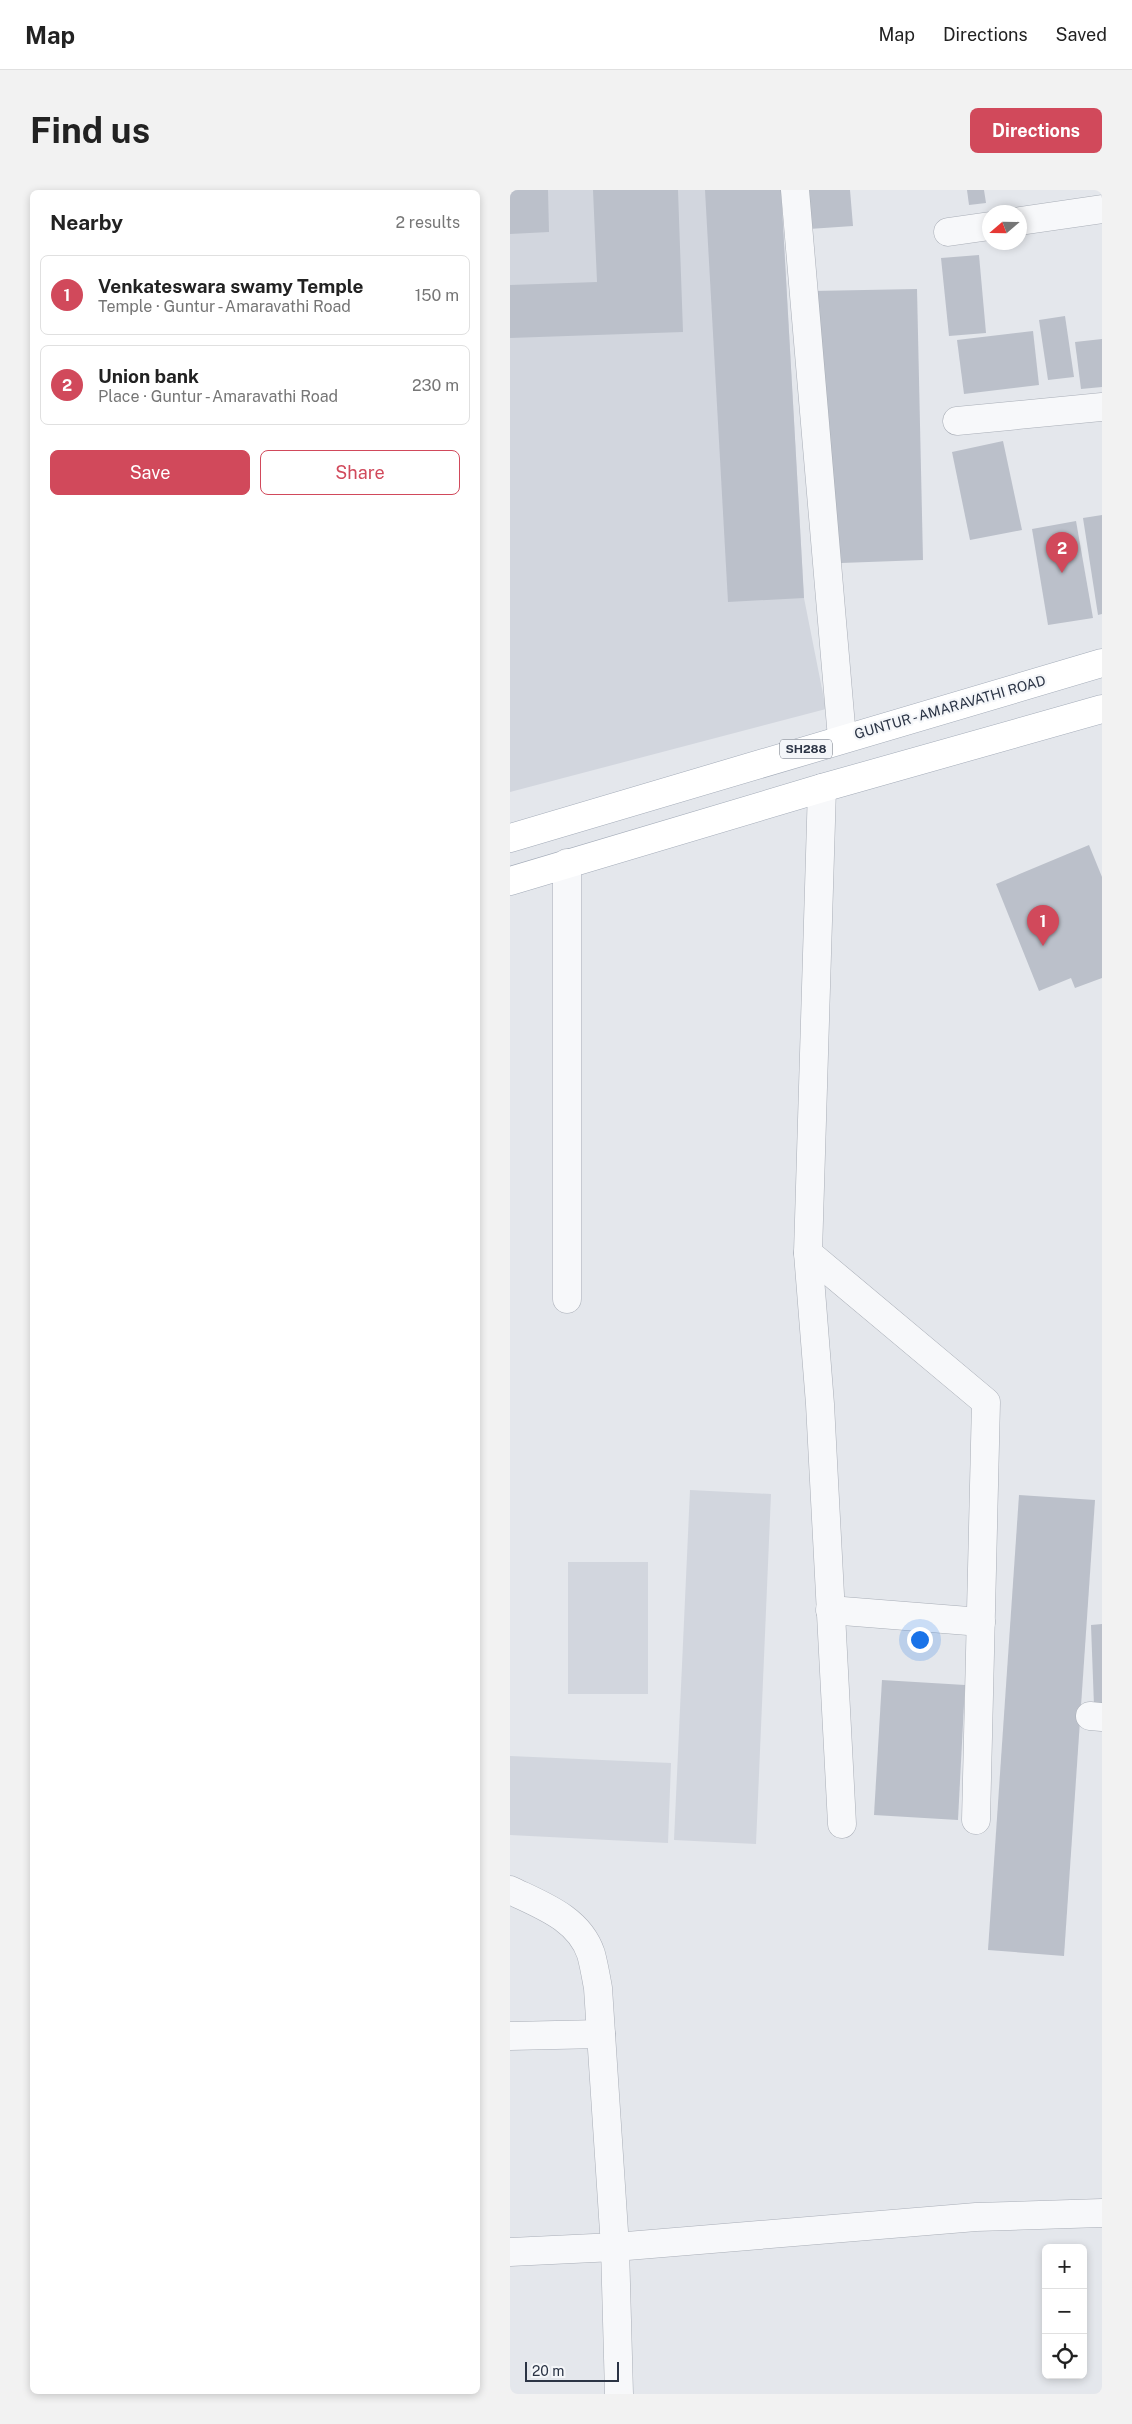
<!DOCTYPE html>
<meta charset="utf-8">
<style>
body{margin:0;font-family:"Public Sans",sans-serif;background:#f2f2f2;color:#222}
.controls{position:absolute;right:15px;bottom:15px;display:grid;overflow:hidden;border-radius:8px;box-shadow:0 2px 8px #0003}
.controls button{width:45px;height:45px;display:grid;place-items:center;padding:0;border:0;border-bottom:1px solid #e0e0e0;background:#fff;color:#222;font:25px sans-serif}
.compass{position:absolute;left:472px;top:15px;width:45px;height:45px;border-radius:50%;background:#fff;box-shadow:0 2px 8px #0003;rotate:250deg}
.scale{position:absolute;left:15px;bottom:12px;width:94px;box-sizing:border-box;padding-left:5px;border:2px solid #2b3445;border-top:0;font-size:14px;line-height:18px;white-space:nowrap;color:#2b3445;-webkit-text-stroke:4px #f4f6f9;paint-order:stroke}
.you{position:absolute;left:409px;top:1449px;width:18px;height:18px;margin:-12px;border:4px solid #fff;border-radius:50%;background:#1a73e8;box-shadow:0 0 0 8px #1a73e833}
.badge{display:grid;place-items:center;width:32px;height:32px;border-radius:50%;background:#d1495b;color:#fff;font-size:16px;font-weight:700}
.pin{position:absolute;translate:-50% -41px;filter:drop-shadow(0 1px 2px #0008)}
.pin::after{content:'';position:absolute;top:26px;width:18px;height:15px;background:inherit;clip-path:polygon(0 0,100% 0,50% 100%)}
.list{margin:0;padding:0;list-style:none}
h2{display:flex;justify-content:space-between;align-items:center;height:65px;margin:0;padding:0 20px;font-size:21px}
h2 small{font-size:16px;font-weight:400;color:#767676}
.list li{display:grid;grid-template-columns:32px 1fr auto;gap:15px;align-items:center;box-sizing:border-box;height:80px;margin:0 10px 10px;padding:0 10px;border:1px solid #e0e0e0;border-radius:8px}
.list b{display:block;font-size:19px;white-space:nowrap}
.list p{margin:0;font-size:16px;white-space:nowrap;color:#767676}
.list em{font-size:16px;font-style:normal;color:#767676}
.actions{display:flex;gap:10px;padding:15px 20px}
.actions a{flex:1;padding:11px 0;border:1px solid #d1495b;border-radius:8px;text-align:center;font-size:18px;color:#d1495b}
.actions .main{background:#d1495b;color:#fff}
.icon{flex:none;width:28px;height:28px;fill:none;stroke:currentColor;stroke-width:2;stroke-linecap:round;stroke-linejoin:round}
.map{position:relative;flex:none;width:592px;height:2204px;overflow:hidden;border-radius:8px}
header{display:flex;align-items:center;gap:30px;box-sizing:border-box;height:70px;padding:0 25px;background:#fff;border-bottom:1px solid #e0e0e0}
header strong{font-size:24px}
nav{display:flex;gap:28px;margin-inline-start:auto;font-size:18px}
.intro{display:flex;align-items:center;justify-content:space-between;box-sizing:border-box;height:120px;padding:0 30px}
h1{margin:0;font-size:35px}
.button{padding:12px 22px;border-radius:8px;background:#d1495b;color:#fff;font-size:18px;font-weight:700}
main{display:flex;gap:30px;padding:0 30px}
aside{flex:1;background:#fff;border-radius:8px;box-shadow:0 2px 8px #0003}
.map>svg:first-child{display:block}
</style>
<header>
<strong>Map</strong>
<nav><a>Map</a><a>Directions</a><a>Saved</a></nav>
</header>
<div class="intro"><h1>Find us</h1><a class="button">Directions</a></div>
<main>
<aside>
<h2>Nearby<small>2 results</small></h2>
<ul class="list">
<li><span class="badge">1</span><div><b>Venkateswara swamy Temple</b><p>Temple · Guntur - Amaravathi Road</p></div><em>150 m</em></li>
<li><span class="badge">2</span><div><b>Union bank</b><p>Place · Guntur - Amaravathi Road</p></div><em>230 m</em></li>
</ul>
<div class="actions"><a class="main">Save</a><a>Share</a></div>
</aside>
<div class="map">
<svg width="592" height="2204" viewBox="0 0 592 2204">
<rect width="100%" height="100%" fill="#e4e7ec"/>
<g fill="#d2d6de">
<path d="M0,0H271L294,408L316,519L0,602Z"/>
<path d="M180,1300L261,1304L246,1654L164,1650Z"/>
<rect x="58" y="1372" width="80" height="132"/>
<path d="M0,1566L161,1573L158,1653L0,1645Z"/>
</g>
<g fill="#bbc0ca">
<path d="M0,0H38L39,42L0,44Z"/>
<path d="M83,0H168L173,142L0,148V95L87,92Z"/>
<path d="M195,0H271L294,408L218,412Z"/>
<path d="M296,0H340L343,36L299,39Z"/>
<path d="M457,0H474L476,13L459,15Z"/>
<path d="M469,65L476,143L439,146L431,68Z"/>
<path d="M407,99L413,370L331,373L302,101Z"/>
<path d="M555,126L564,187L538,190L529,130Z"/>
<path d="M523,141L529,195L454,204L447,150Z"/>
<path d="M592,149V197L571,199L565,152Z"/>
<path d="M493,251L512,340L460,350L442,262Z"/>
<path d="M592,325V424L588,425L573,328Z"/>
<path d="M566,331L583,428L538,435L522,339Z"/>
<path d="M579,655L592,687V788L565,798L561,788L529,801L486,694Z"/>
<path d="M509,1305L585,1310L554,1766L478,1760Z"/>
<path d="M592,1434V1516H584L581,1435Z"/>
<path d="M372,1490L455,1495L448,1630L364,1625Z"/>
</g>
<g fill="none" stroke-linecap="round" stroke-linejoin="round">
<g stroke="#a9aeb7" stroke-width="29">
<g id="street">
<path d="M285,0L332,548"/>
<path d="M510,31L592,19"/>
<path d="M438,42L480,36"/>
<path d="M447,231L592,217"/>
<path d="M312,598L298,1063L310,1214L332,1634"/>
<path d="M298,1063L476,1212L466,1630"/>
<path d="M57,1109V673"/>
<path d="M320,1420L471,1432"/>
<path d="M580,1526L592,1527"/>
<path d="M0,1700C31,1715 69,1728 81,1764C84,1775 86,1787 88,1798L105,2057L0,2062"/>
<path d="M0,1846L91,1844"/>
<path d="M109,2204L105,2057L466,2027L592,2023"/>
</g>
</g>
<g stroke="#a3abb8" stroke-width="29">
<g id="primary">
<path d="M0,648L592,473"/>
<path d="M0,691L312,598L592,519"/>
</g>
</g>
<use href="#street" stroke="#f7f8fa" stroke-width="28"/>
<use href="#primary" stroke="#fff" stroke-width="28"/>
</g>
<g text-anchor="middle" dominant-baseline="central" stroke-width="4.5" stroke-linejoin="round" paint-order="stroke">
<rect fill="#f4f6f9" stroke="#676e7b" stroke-width="1" x="270" y="549.5" width="52" height="19" rx="4"/>
<g font-size="12" font-weight="bold" fill="#2b3445">
<text x="296" y="559">SH288</text>
</g>
<g font-size="14" fill="#2b3445" stroke="#f4f6f9">
<text transform="translate(440 517) rotate(-16)">GUNTUR - AMARAVATHI ROAD</text>
</g>
</g>
</svg>
<div class="controls">
<button>+</button>
<button>−</button>
<button><svg class="icon" aria-label="locate" viewBox="0 0 24 24"><circle cx="12" cy="12" r="6"/><path d="M12 2v4M12 18v4M2 12h4M18 12h4"/></svg></button>
</div>
<svg class="compass" viewBox="-18 -18 36 36"><path d="M0-13l5 13h-10z" fill="#e53935"/><path d="M0 13l5-13h-10z" fill="#767676"/></svg>
<div class="scale">20 m</div>
<div class="you"></div>
<div class="pin badge" style="left:533px;top:756px">1</div>
<div class="pin badge" style="left:552px;top:383px">2</div>
</div>
</main>
